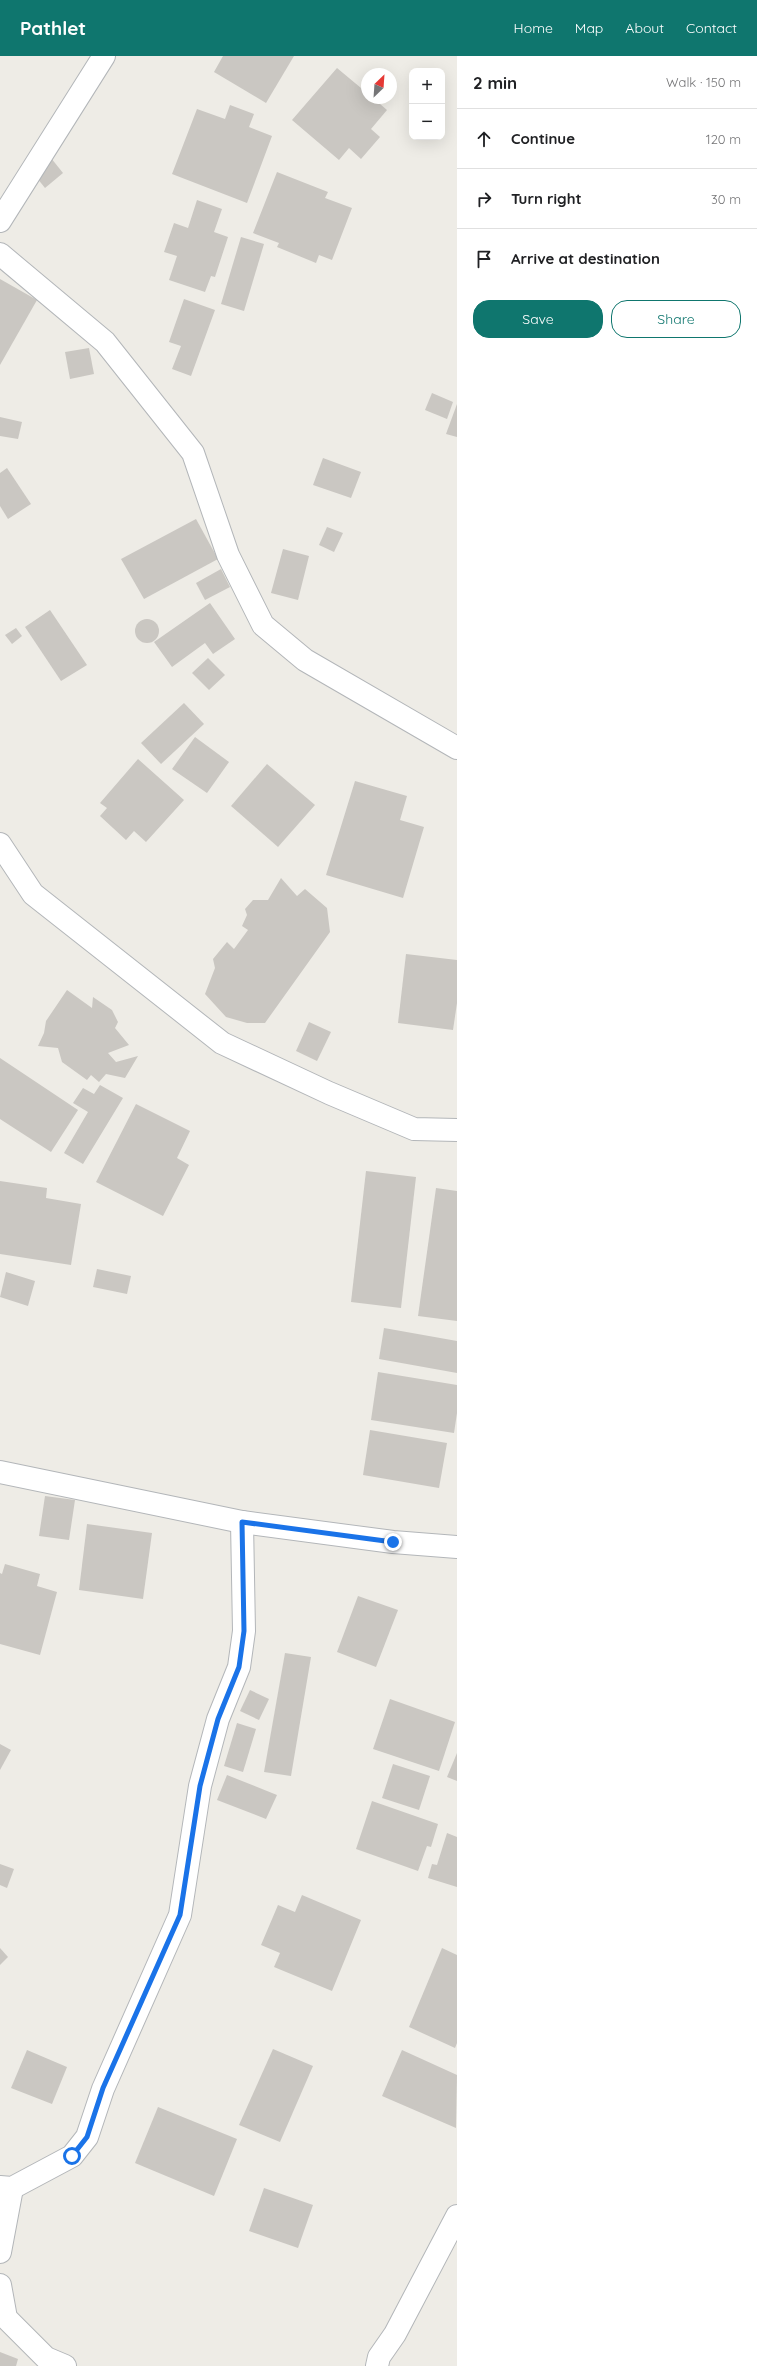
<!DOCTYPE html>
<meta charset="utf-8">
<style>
body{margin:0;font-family:Quicksand,sans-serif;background:#f6f6f6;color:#202124}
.controls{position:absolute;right:12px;top:12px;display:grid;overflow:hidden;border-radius:8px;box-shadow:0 4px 16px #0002}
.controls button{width:36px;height:36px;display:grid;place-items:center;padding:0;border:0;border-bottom:1px solid #e0e0e0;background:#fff;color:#202124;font:20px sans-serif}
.compass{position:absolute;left:361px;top:12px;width:36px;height:36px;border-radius:50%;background:#fff;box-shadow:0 4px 16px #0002;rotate:25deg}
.stop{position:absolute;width:12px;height:12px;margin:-9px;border:3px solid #1a73e8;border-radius:50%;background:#fff}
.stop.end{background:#1a73e8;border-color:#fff;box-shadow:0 1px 4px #0008}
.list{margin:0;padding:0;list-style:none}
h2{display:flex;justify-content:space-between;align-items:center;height:52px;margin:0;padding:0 16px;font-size:17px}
h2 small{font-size:13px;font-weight:400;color:#757577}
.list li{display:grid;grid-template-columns:26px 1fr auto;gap:12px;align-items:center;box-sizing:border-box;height:60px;padding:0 16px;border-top:1px solid #e0e0e0}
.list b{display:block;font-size:15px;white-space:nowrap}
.list em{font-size:13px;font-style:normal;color:#757577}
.actions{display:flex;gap:8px;padding:12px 16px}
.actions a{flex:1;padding:9px 0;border:1px solid #0f766e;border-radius:16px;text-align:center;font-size:14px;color:#0f766e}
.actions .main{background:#0f766e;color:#fff}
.icon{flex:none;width:22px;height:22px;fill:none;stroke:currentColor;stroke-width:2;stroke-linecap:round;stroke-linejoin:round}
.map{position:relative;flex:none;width:457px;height:2310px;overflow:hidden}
header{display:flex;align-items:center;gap:24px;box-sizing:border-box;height:56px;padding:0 20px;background:#0f766e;color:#fff}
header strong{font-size:19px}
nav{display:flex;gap:22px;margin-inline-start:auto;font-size:14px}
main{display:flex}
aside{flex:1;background:#fff}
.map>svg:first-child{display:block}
</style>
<header>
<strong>Pathlet</strong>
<nav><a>Home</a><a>Map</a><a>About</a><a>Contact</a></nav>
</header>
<main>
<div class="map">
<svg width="457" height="2310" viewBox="0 0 457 2310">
<rect width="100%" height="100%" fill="#eeece6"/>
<g fill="#cac7c2">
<path d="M223,0H294L266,47L214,16Z"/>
<path d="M337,12L367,37V42H373L387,54L371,73L380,81L361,103L349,92L339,104L292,64Z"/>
<path d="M230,49L254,58L249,71L272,80L247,147L172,118L197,53L225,63Z"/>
<path d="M51,102L63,117L45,132L33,117Z"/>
<path d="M277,116L328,136L325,142L352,152L332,204L319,199L316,207L277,191L279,187L253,177Z"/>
<path d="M197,144L222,153L214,176L228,181L215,221L211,220L205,236L169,224L177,200L164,196L174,167L188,172Z"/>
<path d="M241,181L264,188L244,255L221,248Z"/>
<path d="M0,223L37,244L0,309Z"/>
<path d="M184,243L215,254L191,320L172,313L181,290L169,286Z"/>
<path d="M89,292L94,318L70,323L65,296Z"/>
<path d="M432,337L453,346L447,363L425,354Z"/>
<path d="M457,348V381L446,378Z"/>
<path d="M0,361L22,366L18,383L0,380Z"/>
<path d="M323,402L361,416L351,442L313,429Z"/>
<path d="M7,412L31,448L8,463L0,450V417Z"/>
<path d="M196,463L218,503L144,543L121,503Z"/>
<path d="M327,471L343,477L334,496L319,489Z"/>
<path d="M283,493L309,500L298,544L271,537Z"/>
<path d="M221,513L230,531L205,544L196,527Z"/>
<path d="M210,547L235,583L213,598L205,587L172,611L154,586Z"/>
<path d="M50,554L87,609L61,625L25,571Z"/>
<circle cx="147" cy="575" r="12"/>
<path d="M16,572L22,580L12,588L5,579Z"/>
<path d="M208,602L225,619L209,634L192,617Z"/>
<path d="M184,647L204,668L161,708L141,687Z"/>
<path d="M195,681L229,706L207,737L172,713Z"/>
<path d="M138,703L184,744L146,786L134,775L126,784L100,760L107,752L100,747Z"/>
<path d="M267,708L315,749L278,791L231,750Z"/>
<path d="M355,725L407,740L400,764L424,771L403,842L326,819Z"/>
<path d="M281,822L297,840L305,833L327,852L330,876L265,967H247L226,961L205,938L215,912L213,903L227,886L234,893L248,874L242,870L247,859L245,853L253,844H268Z"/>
<path d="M406,898L457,904V947L453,974L398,967Z"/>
<path d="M67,934L92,952L93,941L112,954L118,966L115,972L129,989L108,997L116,1006L138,1000L125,1022L106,1018L99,1026L91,1019L87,1024L62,1006L58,992L38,990L44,977L46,965Z"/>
<path d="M309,966L331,976L317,1005L296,995Z"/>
<path d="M0,1002L78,1054L51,1096L0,1063Z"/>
<path d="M100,1029L123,1042L83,1108L64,1097L88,1056L73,1047L83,1032L94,1038Z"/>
<path d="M136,1048L190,1075L177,1102L189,1109L163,1160L96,1126Z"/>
<path d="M366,1115L416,1121L401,1252L351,1246Z"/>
<path d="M0,1125L47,1132L46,1142L81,1148L71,1209L0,1198Z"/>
<path d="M436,1132L457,1135V1265L418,1260Z"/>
<path d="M97,1213L131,1220L127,1238L93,1231Z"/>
<path d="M6,1216L35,1225L28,1250L0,1241Z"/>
<path d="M384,1272L457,1285V1317L379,1303Z"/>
<path d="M378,1316L457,1329V1357L454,1377L371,1364Z"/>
<path d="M370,1374L447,1387L439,1432L363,1419Z"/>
<path d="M45,1440L75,1444L69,1484L39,1480Z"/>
<path d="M87,1468L152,1477L143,1543L79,1534Z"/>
<path d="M5,1508L40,1518L37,1530L57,1536L40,1599L0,1588V1517L2,1518Z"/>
<path d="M358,1540L398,1554L376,1611L337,1596Z"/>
<path d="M285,1597L311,1601L291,1720L264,1716Z"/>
<path d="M250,1634L269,1643L259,1664L240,1655Z"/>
<path d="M390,1643L455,1666L439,1715L373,1693Z"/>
<path d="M237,1667L256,1673L243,1716L224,1710Z"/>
<path d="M0,1688L11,1694L0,1714Z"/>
<path d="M457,1697V1725L447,1721Z"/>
<path d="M393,1708L430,1720L419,1754L382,1742Z"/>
<path d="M227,1719L277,1739L266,1763L217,1744Z"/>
<path d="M372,1745L438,1768L431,1791L427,1790L418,1815L356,1793Z"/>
<path d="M447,1777L457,1781V1831L428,1822L432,1808L437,1809Z"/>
<path d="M0,1808L14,1813L7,1832L0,1829Z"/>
<path d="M302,1839L361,1864L332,1935L274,1911L280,1897L261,1889L278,1849L295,1856Z"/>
<path d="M0,1892L8,1901L0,1909Z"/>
<path d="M442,1892L457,1899V1987L455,1992L409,1971Z"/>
<path d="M273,1993L313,2010L280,2086L239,2069Z"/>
<path d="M27,1994L67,2011L52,2048L11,2032Z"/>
<path d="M402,1994L457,2019L456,2072L382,2040Z"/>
<path d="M158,2051L237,2083L214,2140L135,2107Z"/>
<path d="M264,2132L313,2149L298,2192L249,2175Z"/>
<path d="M0,2296L18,2303L16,2310H0Z"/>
</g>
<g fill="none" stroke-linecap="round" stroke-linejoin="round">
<g stroke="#b3b6b9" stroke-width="24">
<g id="minor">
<path d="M0,165L104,0"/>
<path d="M0,198L105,286L193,397L228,499L263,569L305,604L457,692"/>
<path d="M0,788L33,838L222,987L329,1037L414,1073L457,1074"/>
<path d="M0,1416L242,1466L393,1486L457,1491"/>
<path d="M0,2131L12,2132L72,2100L87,2081L103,2033L180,1859L200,1730L218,1663L239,1611L244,1575L242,1466"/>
<path d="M0,2196L12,2132"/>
<path d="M0,2229L6,2262L46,2302L65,2310"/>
<path d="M377,2310L379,2301L395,2278L457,2160"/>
</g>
</g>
<use href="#minor" stroke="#fff" stroke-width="22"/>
</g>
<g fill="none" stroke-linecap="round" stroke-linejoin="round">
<path stroke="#1a73e8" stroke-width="5" d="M72,2100L87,2081L103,2032L180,1859L200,1730L218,1663L239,1611L244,1575L242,1466L393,1486"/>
</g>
</svg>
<div class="controls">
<button>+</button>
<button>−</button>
</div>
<svg class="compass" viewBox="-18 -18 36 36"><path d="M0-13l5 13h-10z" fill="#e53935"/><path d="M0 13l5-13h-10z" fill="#757577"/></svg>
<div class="stop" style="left:72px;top:2100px"></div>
<div class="stop end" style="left:393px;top:1486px"></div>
</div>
<aside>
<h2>2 min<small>Walk · 150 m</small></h2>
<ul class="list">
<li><svg class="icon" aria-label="ahead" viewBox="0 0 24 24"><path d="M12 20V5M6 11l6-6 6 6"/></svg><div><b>Continue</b></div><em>120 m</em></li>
<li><svg class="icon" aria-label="right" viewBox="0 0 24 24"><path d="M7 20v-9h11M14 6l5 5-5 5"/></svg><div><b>Turn right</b></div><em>30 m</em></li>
<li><svg class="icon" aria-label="arrive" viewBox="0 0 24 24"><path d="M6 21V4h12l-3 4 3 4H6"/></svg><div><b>Arrive at destination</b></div></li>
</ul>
<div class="actions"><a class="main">Save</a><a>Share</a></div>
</aside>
</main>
